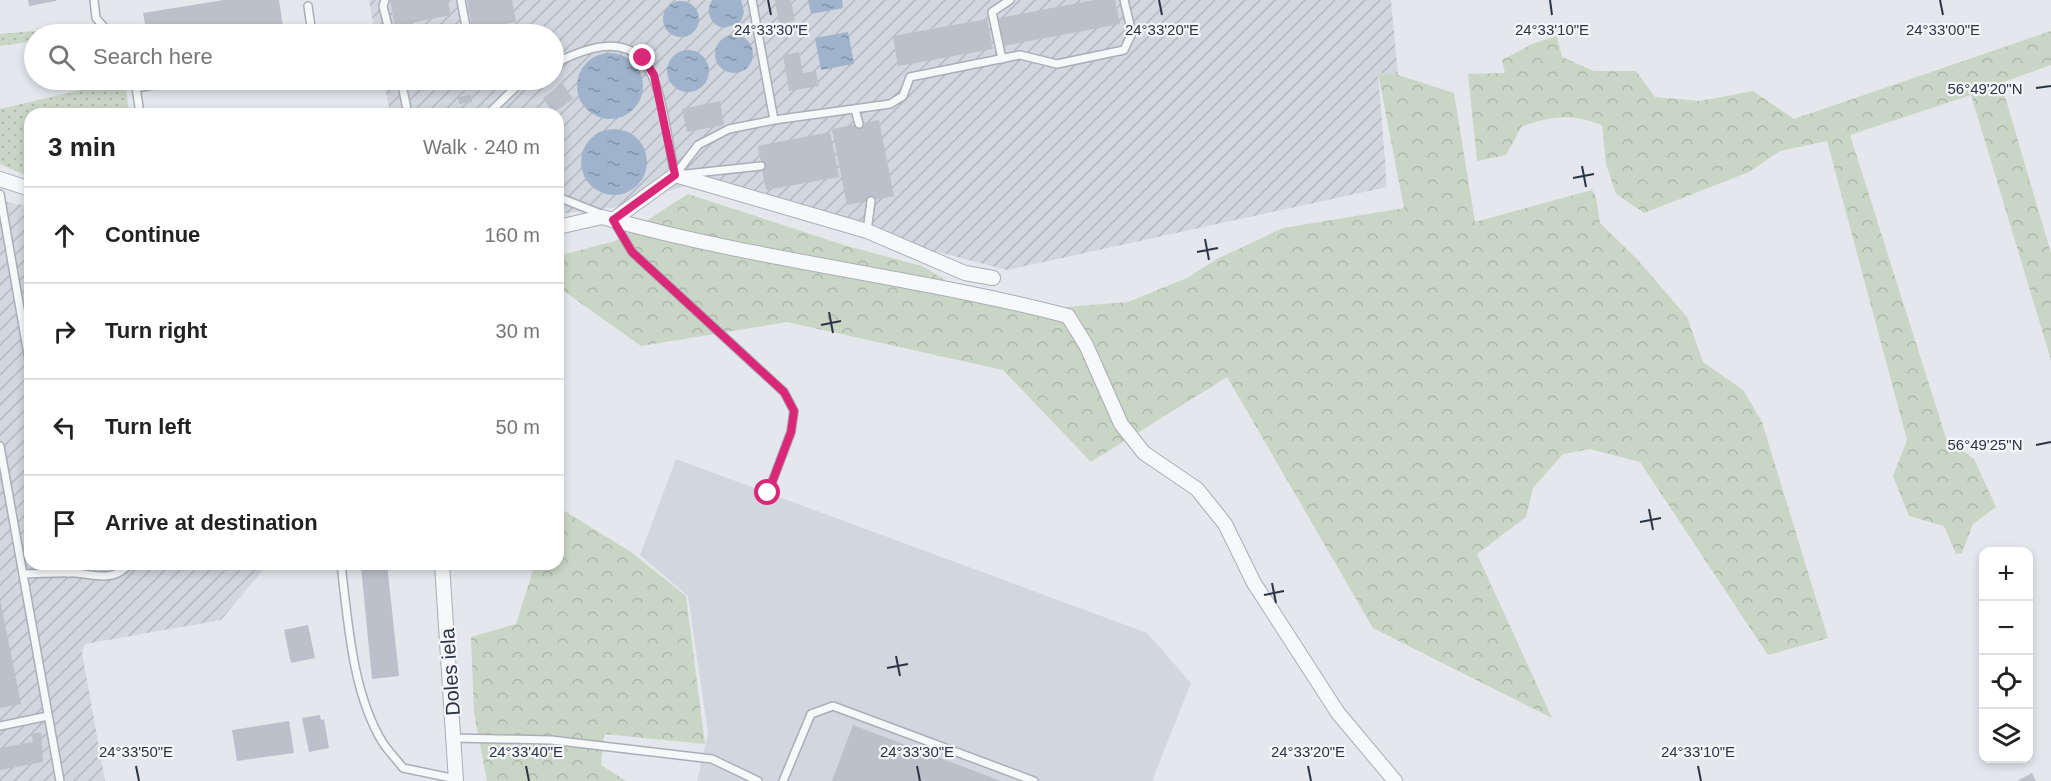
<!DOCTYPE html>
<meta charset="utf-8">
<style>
body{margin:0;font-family:Helvetica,sans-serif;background:#f6f6f6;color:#222}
.controls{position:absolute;right:18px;bottom:18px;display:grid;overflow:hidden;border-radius:12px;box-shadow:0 3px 9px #0003}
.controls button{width:54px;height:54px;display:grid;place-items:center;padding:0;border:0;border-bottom:2px solid #e0e0e0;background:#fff;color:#222;font:30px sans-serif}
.stop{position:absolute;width:18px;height:18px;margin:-14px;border:4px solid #db2777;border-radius:50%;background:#fff}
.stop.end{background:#db2777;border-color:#fff;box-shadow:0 2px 6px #0008}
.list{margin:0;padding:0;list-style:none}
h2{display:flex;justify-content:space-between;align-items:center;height:78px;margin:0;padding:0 24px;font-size:26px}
h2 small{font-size:20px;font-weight:400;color:#767676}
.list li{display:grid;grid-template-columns:39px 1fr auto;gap:18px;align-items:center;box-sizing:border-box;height:96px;padding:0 24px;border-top:2px solid #e0e0e0}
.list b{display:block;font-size:22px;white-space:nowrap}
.list em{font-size:20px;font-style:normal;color:#767676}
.icon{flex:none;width:33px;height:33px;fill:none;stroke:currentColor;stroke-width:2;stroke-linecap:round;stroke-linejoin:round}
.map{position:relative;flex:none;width:2051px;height:781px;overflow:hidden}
.search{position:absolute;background:#fff;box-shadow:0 3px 9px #0003;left:24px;top:24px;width:540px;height:66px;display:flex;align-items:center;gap:15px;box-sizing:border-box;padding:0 21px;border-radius:33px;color:#767676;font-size:22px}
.panel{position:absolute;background:#fff;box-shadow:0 3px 9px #0003;left:24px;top:108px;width:540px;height:462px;border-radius:18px}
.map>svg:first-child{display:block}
</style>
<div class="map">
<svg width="2051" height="781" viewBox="0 0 2051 781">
<defs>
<pattern id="industrial-furrows" width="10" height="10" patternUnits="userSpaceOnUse" patternTransform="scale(1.5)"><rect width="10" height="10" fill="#d2d6de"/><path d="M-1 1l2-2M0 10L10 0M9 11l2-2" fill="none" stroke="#b4b8c0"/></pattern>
<pattern id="grass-dots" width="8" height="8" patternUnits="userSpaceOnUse" patternTransform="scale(1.5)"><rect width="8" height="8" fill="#c9d6c5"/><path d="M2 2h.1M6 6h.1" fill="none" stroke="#adb8ab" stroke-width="1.8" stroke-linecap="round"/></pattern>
<pattern id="forest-crowns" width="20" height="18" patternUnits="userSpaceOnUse" patternTransform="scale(1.5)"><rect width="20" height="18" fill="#c9d6c5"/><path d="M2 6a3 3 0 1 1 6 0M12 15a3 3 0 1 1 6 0" fill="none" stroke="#adb8ab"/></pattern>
<pattern id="water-ripples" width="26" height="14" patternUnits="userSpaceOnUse" patternTransform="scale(1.5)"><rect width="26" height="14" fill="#9fb4cc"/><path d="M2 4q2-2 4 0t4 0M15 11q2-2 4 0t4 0" fill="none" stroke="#8293a7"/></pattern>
</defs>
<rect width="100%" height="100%" fill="#e4e7ec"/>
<path fill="#d2d6de" d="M676,459L1147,633L1191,683L1152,781H697L708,733L688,596L640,555Z"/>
<g fill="url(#industrial-furrows)">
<path d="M369,0H1391L1398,75L1378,73L1387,187L1007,270L684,186L620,207L558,214V114H390L384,80H554V34H375Z"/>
<path d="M0,201L30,206V564H268L221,620L85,644L82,653L105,781H0Z"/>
</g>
<g fill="url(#grass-dots)">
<path d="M70,28L72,33L67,34H34V41L0,46V34Z"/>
<path d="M119,81L126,86L129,114H30V177L0,164V109Z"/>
</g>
<g fill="url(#forest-crowns)">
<path d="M2051,31V65L2001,83L2051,253V360L1971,95L1850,135L1946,438L1974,459L1996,507L1973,524L1962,553L1956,554L1944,526L1909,516L1893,476L1907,440L1827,141L1780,151L1749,172L1644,213L1616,194L1606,164L1602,125C1570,113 1554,116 1522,126L1506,155L1477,161L1468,74L1505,73L1502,60L1532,44L1557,36L1562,57L1594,71H1636L1655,97L1700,101L1753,91L1794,119Z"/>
<path d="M1378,73L1398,75L1454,93L1475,222L1592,190L1596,197L1600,223L1637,259L1687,317L1703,362L1743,390L1762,422L1828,638L1768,655L1640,462L1590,449L1563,454L1533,488L1526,517L1477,554L1552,718L1373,628L1227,377L1091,462L1003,370L787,322L641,346L558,287V256L615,241L688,194L847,246L922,266L987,305L1052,308L1128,302L1187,278L1217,259L1283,228L1404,208Z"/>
<path d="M558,507L631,552L686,596L705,744L604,734L601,765L626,781H487L474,713L471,637L516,624L535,564H558Z"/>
</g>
<g fill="url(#water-ripples)">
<path d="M712,0H741L744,13L740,23L723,28C710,24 705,12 712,0Z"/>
<path d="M808,0H842L843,8L811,14Z"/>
<circle cx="681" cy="19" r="18"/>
<path d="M848,32L854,64L821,70L815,38Z"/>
<circle cx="734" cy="54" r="19"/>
<circle cx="688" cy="71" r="21"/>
<circle cx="610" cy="86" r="33"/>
<circle cx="614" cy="162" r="33"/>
</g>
<g fill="#bbc0ca">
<path d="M28,0H56V1L29,6Z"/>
<path d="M224,0H279L284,34H147L143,13Z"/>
<path d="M390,0H448L451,15L411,23L412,31L396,34Z"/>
<path d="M467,0H512L516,22L473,30Z"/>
<path d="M775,0H791L795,21L779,24Z"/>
<path d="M1094,0H1115L1120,24L1003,46L999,18Z"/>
<path d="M987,19L993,49L898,66L893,36Z"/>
<path d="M799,52L803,73L816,71L819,86L789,91L783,55Z"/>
<path d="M563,84L573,99L553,113L543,98Z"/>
<path d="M471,95L472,102L459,104L458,97Z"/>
<path d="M720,101L724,125L687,132L682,109Z"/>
<path d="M879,120L894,196L847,205L832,129Z"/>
<path d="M830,132L839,177L766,190L758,146Z"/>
<path d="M387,564L399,676L372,679L361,567Z"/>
<path d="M0,599L21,704L0,708Z"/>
<path d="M308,625L315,658L291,663L284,630Z"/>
<path d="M320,715L321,720L324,719L329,748L309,752L302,718Z"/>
<path d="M289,721L294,753L237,761L232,730Z"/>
<path d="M853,725L1001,781H832Z"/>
<path d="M41,732L43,762L0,770V748L33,742L31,734Z"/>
<path d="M2032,773L2036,781H2017Z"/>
</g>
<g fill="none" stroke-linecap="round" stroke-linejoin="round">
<g stroke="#a9aeb7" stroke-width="10">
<g id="lane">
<path d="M94,0L96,18L110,34"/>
<path d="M385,0L383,6L390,34"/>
<path d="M461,0L466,27"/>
<path d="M308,6L312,34"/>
<path d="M1002,59L992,12L1010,0"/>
<path d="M554,64C662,8 658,96 675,175"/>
<path d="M135,80L140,114"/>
<path d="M401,80L408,114"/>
<path d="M136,88L181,80"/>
<path d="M855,109L859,124"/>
<path d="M488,114L523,80"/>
<path d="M774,120L890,104L903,96L910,77L1020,55L1057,64L1124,50L1132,33L1124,0"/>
<path d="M686,174L761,166"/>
<path d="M675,175L698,145L729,129L774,120L752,0"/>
<path d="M0,194L30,366"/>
<path d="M558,197L601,214"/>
<path d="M615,223L632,252L784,392L794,411L791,432L768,493"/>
<path d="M867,231L871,201"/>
<path d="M0,446L60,781"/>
<path d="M66,564L68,573"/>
<path d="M341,564C348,621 352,693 383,743C389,752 397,760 403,768L456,779"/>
<path d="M23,574C40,574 59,572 76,573C96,575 114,582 129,564"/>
<path d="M0,726L48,716"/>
<path d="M454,738L551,740L712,759L758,781"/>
<path d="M783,781L811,714L833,706L1034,781"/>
</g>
</g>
<g stroke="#a9aeb7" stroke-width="16">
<g id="street">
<path d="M0,179L30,189"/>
<path d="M613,220C762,261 918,277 1068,316L1086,345L1121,424L1144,453L1197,489L1225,524L1254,583L1338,713L1395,781"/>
<path d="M558,227L602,217L613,220L675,175L867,231L965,273L993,278"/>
<path d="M442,564L456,781"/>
</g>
</g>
<use href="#lane" stroke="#f7f8fa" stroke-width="7"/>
<use href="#street" stroke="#f7f8fa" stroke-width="14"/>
</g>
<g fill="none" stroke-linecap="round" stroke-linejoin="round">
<path stroke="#db2777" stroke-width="8" d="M643,58L654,75L675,175L613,220L632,252L784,392L794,411L791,432L768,493"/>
</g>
<path fill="none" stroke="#2b3445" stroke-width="2" d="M768,0L771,15M1159,0L1162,15M1550,0L1552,15M1940,0L1943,15M2036,88L2051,86M1582,166L1586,187M1573,178L1594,174M1205,239L1209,260M1197,252L1218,248M829,312L833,333M821,325L841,321M2036,445L2051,442M1649,509L1653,530M1640,522L1661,518M1272,583L1276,603M1264,595L1284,591M896,656L900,676M887,668L908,664M136,766L139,781M526,766L529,781M917,766L920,781M1308,766L1311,781M1698,766L1701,781"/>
<g text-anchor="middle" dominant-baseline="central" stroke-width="4.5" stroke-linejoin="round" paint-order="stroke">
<g font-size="20" fill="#2b3445" stroke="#f4f6f9">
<text transform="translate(450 672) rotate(-94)">Doles iela</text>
</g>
</g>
<g font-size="15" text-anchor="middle" fill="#2b3445" stroke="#f4f6f9" stroke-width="4.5" stroke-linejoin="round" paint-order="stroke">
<text x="771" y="35">24°33'30"E</text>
<text x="1162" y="35">24°33'20"E</text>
<text x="1552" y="35">24°33'10"E</text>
<text x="1943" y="35">24°33'00"E</text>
<text x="1985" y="94">56°49'20"N</text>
<text x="1985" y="450">56°49'25"N</text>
<text x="136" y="757">24°33'50"E</text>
<text x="526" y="757">24°33'40"E</text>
<text x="917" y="757">24°33'30"E</text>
<text x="1308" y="757">24°33'20"E</text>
<text x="1698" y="757">24°33'10"E</text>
</g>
</svg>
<div class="controls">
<button>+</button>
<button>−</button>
<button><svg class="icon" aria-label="locate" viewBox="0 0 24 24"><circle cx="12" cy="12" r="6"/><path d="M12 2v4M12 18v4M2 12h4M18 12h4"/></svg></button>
<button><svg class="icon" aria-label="layers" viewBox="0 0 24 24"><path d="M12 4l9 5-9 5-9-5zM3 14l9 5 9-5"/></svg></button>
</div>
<div class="stop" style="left:768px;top:493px"></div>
<div class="stop end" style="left:643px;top:58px"></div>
<div class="search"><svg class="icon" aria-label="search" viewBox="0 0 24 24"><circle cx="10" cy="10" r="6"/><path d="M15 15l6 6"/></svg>Search here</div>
<section class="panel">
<h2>3 min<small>Walk · 240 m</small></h2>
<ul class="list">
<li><svg class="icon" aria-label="ahead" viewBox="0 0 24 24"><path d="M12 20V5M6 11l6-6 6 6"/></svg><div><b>Continue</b></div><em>160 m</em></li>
<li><svg class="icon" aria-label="right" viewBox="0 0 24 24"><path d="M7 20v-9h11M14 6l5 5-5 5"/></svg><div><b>Turn right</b></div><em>30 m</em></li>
<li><svg class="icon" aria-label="left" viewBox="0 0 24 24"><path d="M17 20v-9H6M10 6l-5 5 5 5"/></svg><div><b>Turn left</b></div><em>50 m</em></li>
<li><svg class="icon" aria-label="arrive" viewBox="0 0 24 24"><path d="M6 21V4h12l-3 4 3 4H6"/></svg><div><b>Arrive at destination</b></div></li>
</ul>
</section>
</div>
